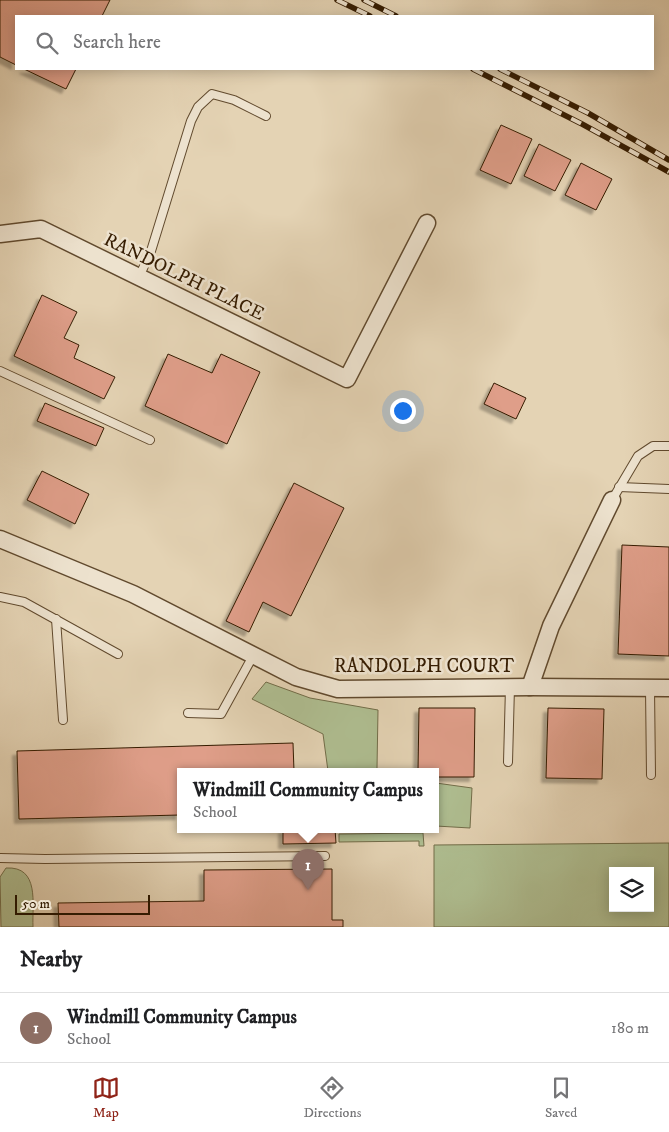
<!DOCTYPE html>
<style>
body{margin:0;font-family:"IM FELL DW Pica",serif;background:#f2f2f2;color:#202124}
.controls{position:absolute;right:15px;bottom:15px;display:grid;overflow:hidden;border-radius:0px;box-shadow:0 2px 12px #0003}
.controls button{width:45px;height:45px;display:grid;place-items:center;padding:0;border:0;border-bottom:1px solid #e0e0e0;background:#fff;color:#202124;font:25px sans-serif}
.scale{position:absolute;left:15px;bottom:12px;width:135px;box-sizing:border-box;padding-left:5px;border:2px solid #351c01;border-top:0;font-size:14px;line-height:18px;white-space:nowrap;color:#351c01;-webkit-text-stroke:4px #ede2ce;paint-order:stroke}
.you{position:absolute;left:402px;top:410px;width:18px;height:18px;margin:-12px;border:4px solid #fff;border-radius:50%;background:#1a73e8;box-shadow:0 0 0 8px #1a73e833}
.badge{display:grid;place-items:center;width:32px;height:32px;border-radius:50%;background:#8f2418;color:#fff;font-size:16px;font-weight:700}
.pin{position:absolute;translate:-50% -41px;filter:drop-shadow(0 1px 2px #0008)}
.pin::after{content:'';position:absolute;top:26px;width:18px;height:15px;background:inherit;clip-path:polygon(0 0,100% 0,50% 100%)}
.popup{position:absolute;left:177px;top:768px;width:262px;height:65px;box-sizing:border-box;display:grid;place-content:center;border-radius:0px;background:#fff;filter:drop-shadow(0 1px 4px #0005);font-size:16px;white-space:nowrap;color:#757577}
.popup b{font-size:19px;color:#202124}
.popup::after{content:'';position:absolute;left:50%;top:100%;margin-left:-10px;border:10px solid transparent;border-top-color:#fff}
.list{margin:0;padding:0;list-style:none}
h2{display:flex;justify-content:space-between;align-items:center;height:65px;margin:0;padding:0 20px;font-size:21px}
h2 small{font-size:16px;font-weight:400;color:#757577}
.list li{display:grid;grid-template-columns:32px 1fr auto;gap:15px;align-items:center;box-sizing:border-box;height:70px;padding:0 20px;border-top:1px solid #e0e0e0}
.list b{display:block;font-size:19px;white-space:nowrap}
.list p{margin:0;font-size:16px;white-space:nowrap;color:#757577}
.list em{font-size:16px;font-style:normal;color:#757577}
.icon{flex:none;width:28px;height:28px;fill:none;stroke:currentColor;stroke-width:2;stroke-linecap:round;stroke-linejoin:round}
.map{position:relative;flex:none;width:669px;height:927px;overflow:hidden}
.search{position:absolute;background:#fff;box-shadow:0 2px 12px #0003;left:15px;right:15px;top:15px;height:55px;display:flex;align-items:center;gap:12px;box-sizing:border-box;padding:0 18px;border-radius:0px;color:#757577;font-size:19px}
.sheet{height:135px;background:#fff}
nav{display:flex;justify-content:space-around;align-items:center;box-sizing:border-box;height:70px;border-top:1px solid #e0e0e0;background:#fff;font-size:14px;color:#757577}
nav a{display:grid;justify-items:center;gap:2px}
nav .on{color:#8f2418}
.map>svg:first-child{display:block}
</style>
<div class="map">
<svg width="669" height="927" viewBox="0 0 669 927">
<defs>
<filter id="shadow"><feDropShadow dx="-4.5" dy="4.5" stdDeviation="1" flood-color="#0004"/></filter>
</defs>
<rect width="100%" height="100%" fill="#e4d3b4"/>
<filter id="stains"><feTurbulence type="fractalNoise" baseFrequency=".004" numOctaves="4"/><feColorMatrix values="0 0 0 0 .2 0 0 0 0 .09 0 0 0 0 .02 0 0 0 .5 -.17"/></filter>
<radialGradient id="worn" r=".72"><stop offset=".6" stop-color="#630" stop-opacity="0"/><stop offset="1" stop-color="#630" stop-opacity=".3"/></radialGradient>
<g fill="#afbe91" stroke="#726d49" fill-rule="evenodd">
<path d="M266,682L310,698L378,710L377,768L379,771H328L323,734L252,699Z"/>
<path d="M436,783L472,788L470,828L436,826Z"/>
<path d="M423,833L424,846H419V841L339,842V834Z"/>
<path d="M669,843V927H434V845ZM613,871H650V908H613Z"/>
<path d="M6,868C40,866 32,904 33,927H1L0,877Z"/>
</g>
<g fill="#df9e89" stroke="#351c01" filter="url(#shadow)">
<path d="M0,0H110L102,16H16V65L0,57Z"/>
<path d="M24,69H76L66,89Z"/>
<path d="M501,125L532,139L511,184L480,170Z"/>
<path d="M539,144L571,160L555,191L524,176Z"/>
<path d="M581,163L612,179L596,210L565,195Z"/>
<path d="M42,295L77,312L64,338L79,345L74,358L115,377L104,399L14,356Z"/>
<path d="M168,354L212,373L221,354L260,372L227,444L145,406Z"/>
<path d="M494,383L526,398L516,419L484,404Z"/>
<path d="M45,403L104,428L96,446L37,421Z"/>
<path d="M42,471L89,494L75,524L27,500Z"/>
<path d="M294,483L344,508L291,616L263,602L249,632L226,621Z"/>
<path d="M622,545L669,547V656L618,654Z"/>
<path d="M419,708H475L474,777H436V771H418Z"/>
<path d="M548,708L604,709L602,779L546,778Z"/>
<path d="M293,743L294,771H180V815L19,819L17,751Z"/>
<path d="M283,829H335L336,843L283,844Z"/>
<path d="M332,869V920H343V927H59L58,903L204,901V870Z"/>
</g>
<g fill="none" stroke-linecap="round" stroke-linejoin="round">
<g stroke="#614a2e" stroke-width="10">
<g id="lane">
<path d="M139,277L151,251L191,121L198,107L212,94L234,100L266,116"/>
<path d="M0,371L150,440"/>
<path d="M619,487L669,489"/>
<path d="M612,500L638,456L653,446H669"/>
<path d="M0,597L24,602L118,654"/>
<path d="M56,619L63,720"/>
<path d="M650,688L651,775"/>
<path d="M188,713L221,714L253,656"/>
<path d="M508,762L510,687"/>
<path d="M0,858L45,859L325,856"/>
</g>
</g>
<g stroke="#614a2e" stroke-width="19">
<g id="street">
<path d="M0,234L41,229L347,379L427,223"/>
<path d="M0,539L133,594L296,677L338,689L530,687L669,688"/>
<path d="M530,687L551,626L612,500"/>
</g>
</g>
<use href="#lane" stroke="#ede2ce" stroke-width="8"/>
<use href="#street" stroke="#ede2ce" stroke-width="16"/>
<g stroke="#351c01" stroke-width="5.5">
<g id="rail">
<path d="M337,0L370,16"/>
<path d="M364,0L396,16"/>
<path d="M473,69L582,124L669,172"/>
<path d="M500,69L588,113L669,160"/>
</g>
</g>
<use href="#rail" stroke="#ede2ce" stroke-width="4" stroke-dasharray="11" stroke-linecap="butt"/>
</g>
<g text-anchor="middle" dominant-baseline="central" stroke-width="5" stroke-linejoin="round" paint-order="stroke">
<g font-size="19" fill="#351c01" stroke="#ede2ce">
<text transform="translate(184 277) rotate(26)">RANDOLPH PLACE</text>
<text x="424" y="666">RANDOLPH COURT</text>
</g>
</g>
<rect width="100%" height="100%" filter="url(#stains)"/>
<rect width="100%" height="100%" fill="url(#worn)"/>
</svg>
<div class="controls">
<button><svg class="icon" aria-label="layers" viewBox="0 0 24 24"><path d="M12 4l9 5-9 5-9-5zM3 14l9 5 9-5"/></svg></button>
</div>
<div class="scale">50 m</div>
<div class="you"></div>
<div class="pin badge" style="left:308px;top:890px;background:#8d6e63">1</div>
<div class="popup"><b>Windmill Community Campus</b>School</div>
<div class="search"><svg class="icon" aria-label="search" viewBox="0 0 24 24"><circle cx="10" cy="10" r="6"/><path d="M15 15l6 6"/></svg>Search here</div>
</div>
<section class="sheet">
<h2>Nearby<small></small></h2>
<ul class="list">
<li><span class="badge" style="background:#8d6e63">1</span><div><b>Windmill Community Campus</b><p>School</p></div><em>180 m</em></li>
</ul>
</section>
<nav>
<a class="on"><svg class="icon" aria-label="map" viewBox="0 0 24 24"><path d="M3 6l6-2 6 2 6-2v14l-6 2-6-2-6 2zM9 4v14M15 6v14"/></svg>Map</a>
<a><svg class="icon" aria-label="directions" viewBox="0 0 24 24"><path d="M12 3l9 9-9 9-9-9zM9 14v-3h6M13 9l2 2-2 2"/></svg>Directions</a>
<a><svg class="icon" aria-label="saved" viewBox="0 0 24 24"><path d="M7 4h10v16l-5-4-5 4z"/></svg>Saved</a>
</nav>
